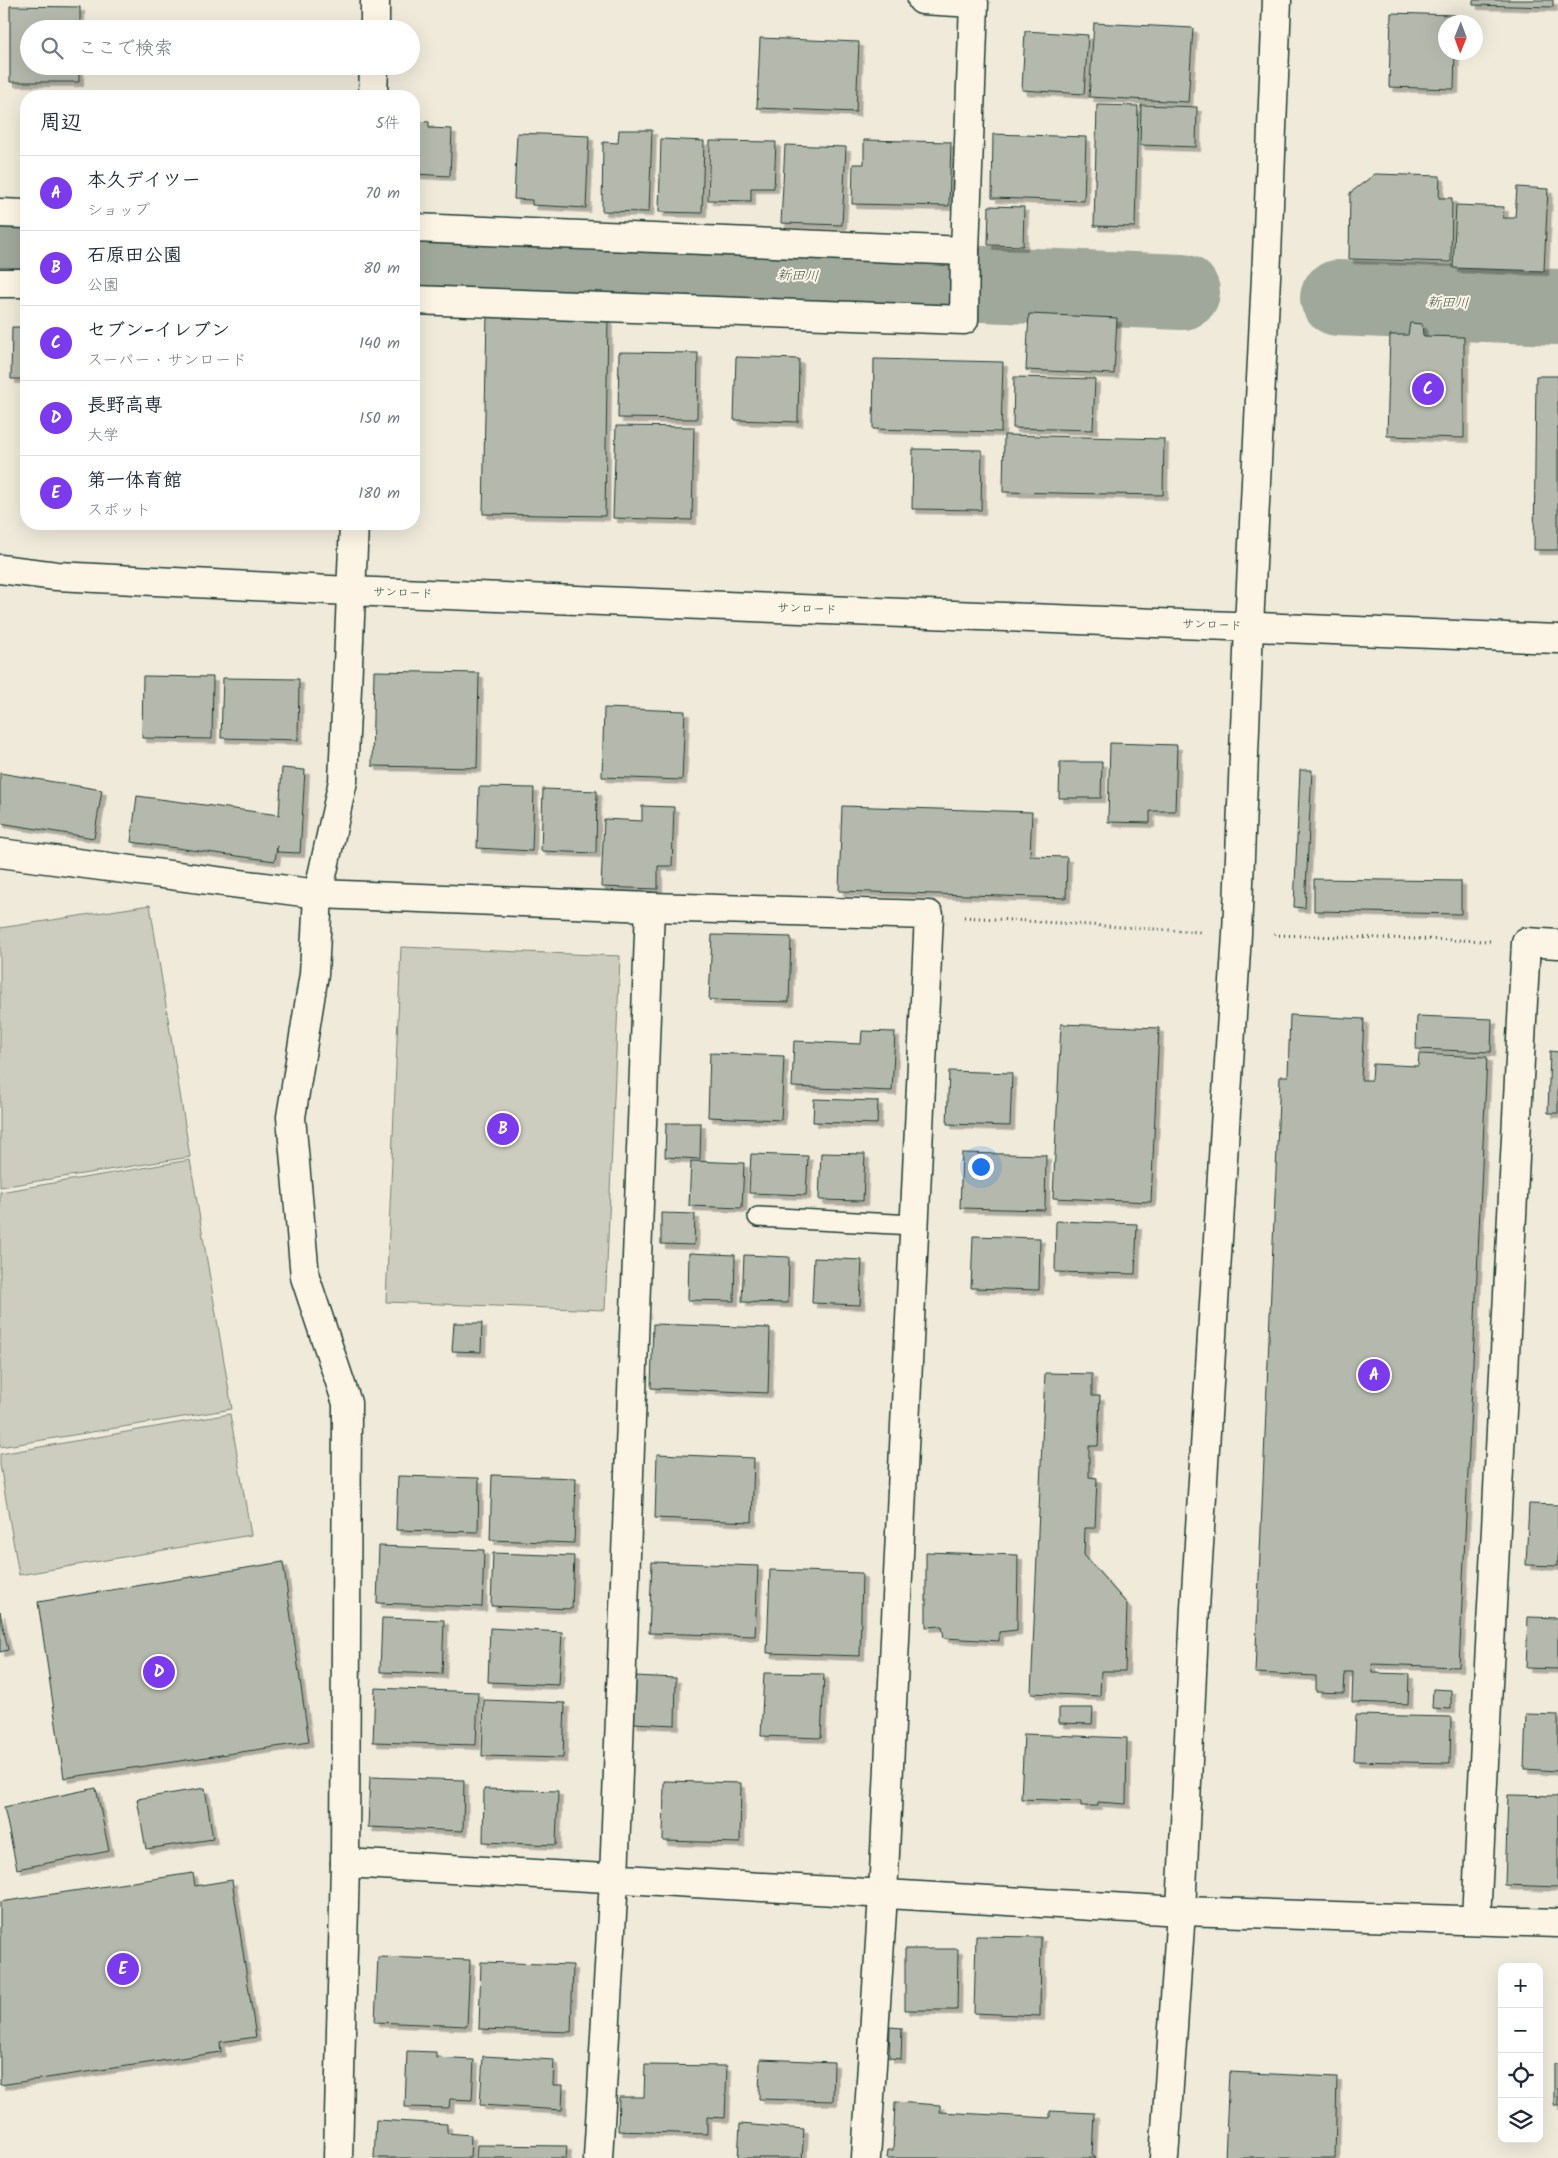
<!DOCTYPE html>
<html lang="ja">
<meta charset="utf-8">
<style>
body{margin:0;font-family:Kalam,"Klee One",sans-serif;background:#f6f6f7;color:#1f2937}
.controls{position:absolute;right:15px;bottom:15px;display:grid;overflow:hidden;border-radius:10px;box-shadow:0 5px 20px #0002}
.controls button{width:45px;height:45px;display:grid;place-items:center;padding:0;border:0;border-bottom:1px solid #e0e1e3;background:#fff;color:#1f2937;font:25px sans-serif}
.compass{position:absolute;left:1438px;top:15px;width:45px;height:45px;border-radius:50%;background:#fff;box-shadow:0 5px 20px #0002;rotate:181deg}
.you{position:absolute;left:980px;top:1166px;width:18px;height:18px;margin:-12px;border:4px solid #fff;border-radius:50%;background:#1a73e8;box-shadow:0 0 0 8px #1a73e833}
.badge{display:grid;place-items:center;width:32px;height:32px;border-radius:50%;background:#7c3aed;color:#fff;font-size:16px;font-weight:700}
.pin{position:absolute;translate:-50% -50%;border:2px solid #fff;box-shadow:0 1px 5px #0006}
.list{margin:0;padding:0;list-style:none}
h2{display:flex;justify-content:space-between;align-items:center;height:65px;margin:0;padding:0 20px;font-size:21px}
h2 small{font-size:16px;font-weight:400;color:#747a83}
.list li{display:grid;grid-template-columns:32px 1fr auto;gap:15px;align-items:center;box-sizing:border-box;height:75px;padding:0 20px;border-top:1px solid #e0e1e3}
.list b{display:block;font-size:19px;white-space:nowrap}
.list p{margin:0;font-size:16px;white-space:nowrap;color:#747a83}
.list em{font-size:16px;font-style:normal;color:#747a83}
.icon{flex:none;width:28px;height:28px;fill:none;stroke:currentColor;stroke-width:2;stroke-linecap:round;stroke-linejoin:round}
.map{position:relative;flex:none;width:1558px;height:2158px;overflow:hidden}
.search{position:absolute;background:#fff;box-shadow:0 5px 20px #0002;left:20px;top:20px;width:400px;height:55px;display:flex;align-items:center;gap:12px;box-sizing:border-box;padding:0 18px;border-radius:28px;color:#747a83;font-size:19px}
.panel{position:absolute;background:#fff;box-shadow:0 5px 20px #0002;left:20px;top:90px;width:400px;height:440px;border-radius:20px}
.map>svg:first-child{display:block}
</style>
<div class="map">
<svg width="1558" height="2158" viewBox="0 0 1558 2158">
<defs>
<filter id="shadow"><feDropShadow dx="4.5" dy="4.5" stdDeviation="0" flood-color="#0004"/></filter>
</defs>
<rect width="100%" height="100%" fill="#efeada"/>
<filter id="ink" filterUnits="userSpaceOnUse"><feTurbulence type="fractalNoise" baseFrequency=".02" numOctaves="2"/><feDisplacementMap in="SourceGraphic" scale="10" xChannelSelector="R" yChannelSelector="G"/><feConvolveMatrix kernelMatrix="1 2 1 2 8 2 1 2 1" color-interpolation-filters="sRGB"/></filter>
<g filter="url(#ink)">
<g fill="#cccdbf" stroke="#76857a">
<path d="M150,905L190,1157L0,1187V928Z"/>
<path d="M401,947L620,956L605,1310L386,1302Z"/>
<path d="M190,1160L232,1409L0,1447V1192Z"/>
<path d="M230,1414L251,1535L19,1575L0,1465V1454Z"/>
</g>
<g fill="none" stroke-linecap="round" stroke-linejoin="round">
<g stroke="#9fa89a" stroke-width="76">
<path d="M0,247H26"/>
<path d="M414,261L1182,292"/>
<path d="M1338,298L1558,307"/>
</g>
</g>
<g fill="#b5b9ad" stroke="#1f3d34" filter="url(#shadow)">
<path d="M1473,0H1553V7L1473,5Z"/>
<path d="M10,6L80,7V29H29V66H79V82H10Z"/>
<path d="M1391,13L1455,15V22H1446V52H1455L1454,89L1389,87Z"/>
<path d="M1094,23L1193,28L1188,102L1089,97Z"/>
<path d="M1025,31L1088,35L1084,94L1022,90Z"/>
<path d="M760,38L859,42L856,112L757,108Z"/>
<path d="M1097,105L1138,106L1135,227L1094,226Z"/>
<path d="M1141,105L1197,107L1196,147L1140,145Z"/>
<path d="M414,121L429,122V128L452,129L450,176L414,174Z"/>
<path d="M619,130H652L649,212L602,211L603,142L618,143Z"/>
<path d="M517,133L589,136L586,208L532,205V200L514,199Z"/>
<path d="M993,134L1086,137L1084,201L992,198Z"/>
<path d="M661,139L704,141L702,213L659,212Z"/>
<path d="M864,140L951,142L949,206L852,204L853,164H864Z"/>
<path d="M710,141L776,142L774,188H751V201L708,200Z"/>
<path d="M785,145L846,147L842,225L781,223Z"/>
<path d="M1375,174L1440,176L1439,198H1452L1451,262L1349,259L1350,193Z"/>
<path d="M1517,187L1548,189L1544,271L1453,268L1456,205L1504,207L1503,218H1515Z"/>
<path d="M989,206L1024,207L1023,246L988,245Z"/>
<path d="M487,313L608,315L605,516L483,514Z"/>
<path d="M1029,314L1117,318L1114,374L1026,370Z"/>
<path d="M1410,323L1422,324L1423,336L1464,337V438L1387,436L1390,335H1408Z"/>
<path d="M12,327H26V379H11Z"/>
<path d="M619,352L698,353L697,419L618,418Z"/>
<path d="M736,357L799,359L798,422L734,420Z"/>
<path d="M874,359L1003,362L1001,432L873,429Z"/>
<path d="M1536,376H1558V550H1534Z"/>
<path d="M1014,377L1095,379L1093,430L1013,428Z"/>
<path d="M616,426L694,427L692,520L613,518Z"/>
<path d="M1004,435L1164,439L1163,495L1003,492Z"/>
<path d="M913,449L982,450L981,510L912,509Z"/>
<path d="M374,671L479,673L477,768L372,766Z"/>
<path d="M143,676L213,677L212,739L142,738Z"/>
<path d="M223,678L299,679L298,740L221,738Z"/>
<path d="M604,708L685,711L682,780L602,777Z"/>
<path d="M1110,743L1177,745L1175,811H1150V823L1108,822Z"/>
<path d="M1060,762H1102L1101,798H1059Z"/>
<path d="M282,768L305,770L300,853L277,852V846L275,861L131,842L137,796L279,815Z"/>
<path d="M1300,770H1312L1305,908L1294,907Z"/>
<path d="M0,773L102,790L94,838L0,823Z"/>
<path d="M479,787L534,788L532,851L477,848Z"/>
<path d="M543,789L597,791L596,853L541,851Z"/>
<path d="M642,806L674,807L672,866H658V889L601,887L604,819L642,821Z"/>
<path d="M842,806L1032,812L1030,856L1067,857L1066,898L839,891Z"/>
<path d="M1314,879L1461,881V914L1314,911Z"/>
<path d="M712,935L791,937L789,1002L709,1000Z"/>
<path d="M1290,1015L1364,1019L1361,1080H1372L1373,1064L1418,1066L1419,1054L1487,1057L1459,1667L1372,1664L1373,1673L1409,1674L1408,1704L1352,1702L1353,1672H1345L1344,1693L1316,1692V1676L1255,1673L1280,1076H1288Z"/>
<path d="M1417,1016L1492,1019L1491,1052L1416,1049Z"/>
<path d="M1061,1024L1159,1028L1151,1202L1053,1198Z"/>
<path d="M862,1031L895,1032L892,1091L792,1087L794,1041L861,1044Z"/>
<path d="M1550,1051L1558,1052V1113H1548Z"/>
<path d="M710,1053L784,1056L781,1120L708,1117Z"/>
<path d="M949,1071L1012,1073L1010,1126L947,1124Z"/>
<path d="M814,1099L878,1101L877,1124L813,1122Z"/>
<path d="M666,1123H701L700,1159L665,1157Z"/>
<path d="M821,1153L865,1154L863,1201L819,1200Z"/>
<path d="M962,1153L1046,1155L1045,1210L960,1208Z"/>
<path d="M751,1154L808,1156L806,1195L749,1193Z"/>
<path d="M691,1161L744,1163L742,1208L689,1206Z"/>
<path d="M661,1213L695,1214L694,1245L661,1244Z"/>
<path d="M1056,1221L1137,1224L1135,1274L1055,1272Z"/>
<path d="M973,1236L1040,1238L1039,1290L971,1288Z"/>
<path d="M689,1253L735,1255L734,1301L688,1300Z"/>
<path d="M744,1255L789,1257L788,1303L742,1302Z"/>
<path d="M814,1258L862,1260L860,1305L812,1303Z"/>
<path d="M454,1323H482L481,1352L452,1351Z"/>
<path d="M653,1324L770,1328L768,1393L651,1388Z"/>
<path d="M1045,1373L1092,1374V1396H1100L1098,1446H1089V1477L1097,1478L1095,1528H1085L1084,1555L1127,1604L1125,1671H1101L1100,1696L1031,1693Z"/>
<path d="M657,1454L754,1458L752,1522L655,1518Z"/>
<path d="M492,1475L576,1478L574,1543L490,1540Z"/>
<path d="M398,1476L479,1478L478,1532L396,1530Z"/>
<path d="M1529,1504L1558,1505V1566L1526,1565Z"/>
<path d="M379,1546L484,1550L482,1607L377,1603Z"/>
<path d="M926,1552L1018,1555L1017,1630L999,1632V1641L944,1638L942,1626L926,1627Z"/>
<path d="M493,1553L574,1556L572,1609L491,1606Z"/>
<path d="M283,1562L309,1742L64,1778L38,1602Z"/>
<path d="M652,1562L758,1566L755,1636L649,1633Z"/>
<path d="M770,1570L862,1573L860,1656L767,1653Z"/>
<path d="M0,1612L8,1650L0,1652Z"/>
<path d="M1528,1617L1558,1618V1669L1526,1668Z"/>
<path d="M382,1618L444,1620L442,1674L380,1672Z"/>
<path d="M490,1628L562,1632L559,1685L488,1682Z"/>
<path d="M764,1673L824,1674L821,1738L761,1736Z"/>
<path d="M635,1676L676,1678L675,1725L633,1723Z"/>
<path d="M375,1688L478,1692L476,1745L373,1742Z"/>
<path d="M1433,1689L1451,1690V1709L1432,1708Z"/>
<path d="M484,1700L565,1703L563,1758L482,1756Z"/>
<path d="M1059,1708H1093L1092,1724L1059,1723Z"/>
<path d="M1526,1714L1558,1715V1771L1524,1769Z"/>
<path d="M1356,1715L1451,1717L1450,1763L1354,1761Z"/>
<path d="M1024,1734L1127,1738L1126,1804L1098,1802V1806H1081V1801L1021,1799Z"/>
<path d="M370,1777L464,1780L463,1831L368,1827Z"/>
<path d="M664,1781L741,1783L740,1843L663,1841Z"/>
<path d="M96,1788L109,1851L17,1869L4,1807Z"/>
<path d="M205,1788L213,1839L146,1849L137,1799Z"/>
<path d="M484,1789L558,1791L556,1845L483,1842Z"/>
<path d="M1508,1795L1558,1796V1887L1505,1885Z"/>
<path d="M193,1873L195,1886L232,1880L256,2037L220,2042L221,2052L0,2085V1902Z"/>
<path d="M976,1936L1041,1937L1040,2016L974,2013Z"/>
<path d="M905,1949H958L957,2010H905Z"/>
<path d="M378,1957L470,1960L467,2026L375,2022Z"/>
<path d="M481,1962L573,1965L571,2032L479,2029Z"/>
<path d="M890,2027L902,2028L901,2059L889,2058Z"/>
<path d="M407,2051L436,2052V2058L474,2060L472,2100L450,2099L449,2108L405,2107Z"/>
<path d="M483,2056L554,2060L553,2085H563L562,2110L480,2105Z"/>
<path d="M760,2059L834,2062L833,2101L759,2099Z"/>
<rect x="1554" y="2063" width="4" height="42"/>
<path d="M645,2065L727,2066L725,2118L707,2117V2134L618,2131L619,2097H644Z"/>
<path d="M1229,2072L1337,2077L1335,2158H1225Z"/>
<path d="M895,2102L940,2105V2112L1050,2118V2111L1094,2113L1092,2155L1096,2158H887L888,2150H893Z"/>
<path d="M376,2120L447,2124V2133L471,2135L470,2158H374Z"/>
<path d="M740,2124L804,2129L802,2158H738Z"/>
<path d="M477,2145L567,2146L566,2158H476Z"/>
</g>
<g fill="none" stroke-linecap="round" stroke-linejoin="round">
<g stroke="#1f3d34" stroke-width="22">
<path id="service" d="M758,1217L914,1225"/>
</g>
<g stroke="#1f3d34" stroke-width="31">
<g id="minor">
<path d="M375,29V0"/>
<path d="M373,96L374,66"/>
<path d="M0,213L26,214"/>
<path d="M414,228L965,251"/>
<path d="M0,283H26"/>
<path d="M414,300L964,320L965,251L974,3L922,0"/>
<path d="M0,853L318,894L650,907L929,915L883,1895L866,2158"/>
<path d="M345,1863L1181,1911L1558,1923"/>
<path d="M1476,1919L1526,942L1558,944"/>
<path d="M338,2158L345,1863L347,1403L305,1277L291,1117L314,974L318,894L343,781L354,524"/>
<path d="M598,2158L614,1879L650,907"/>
</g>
</g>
<g stroke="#1f3d34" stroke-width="31">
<g id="tertiary">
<path d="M0,569L57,576L349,591L1558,639"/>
<path d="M1164,2158L1181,1911L1195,1608L1237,934L1249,626L1267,256L1277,0"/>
</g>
</g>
<g stroke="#1f3d34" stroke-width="3" stroke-dasharray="1 4" stroke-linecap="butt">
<path d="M964,917L1200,932"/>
<path d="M1274,935L1490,941"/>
</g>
<use href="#service" stroke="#fcf5e5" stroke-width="19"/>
<use href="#minor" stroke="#fcf5e5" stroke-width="28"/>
<use href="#tertiary" stroke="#fcf5e5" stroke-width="28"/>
</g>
</g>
<g text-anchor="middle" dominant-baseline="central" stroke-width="4" stroke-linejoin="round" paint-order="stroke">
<g font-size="12" fill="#1f3d34" stroke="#fcf5e5">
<text transform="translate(403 593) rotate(2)">サンロード</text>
<text transform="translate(807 609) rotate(2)">サンロード</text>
<text transform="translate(1212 625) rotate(2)">サンロード</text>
</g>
<g font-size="14" font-style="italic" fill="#455d53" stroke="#fcf5e5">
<text transform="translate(798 276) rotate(2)">新田川</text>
<text transform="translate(1448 303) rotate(2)">新田川</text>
</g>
</g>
</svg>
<div class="controls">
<button>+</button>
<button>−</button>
<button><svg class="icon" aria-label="locate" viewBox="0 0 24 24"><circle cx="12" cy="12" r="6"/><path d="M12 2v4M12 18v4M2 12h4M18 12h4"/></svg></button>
<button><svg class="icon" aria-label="layers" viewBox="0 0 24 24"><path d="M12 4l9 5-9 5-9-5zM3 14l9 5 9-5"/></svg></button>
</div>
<svg class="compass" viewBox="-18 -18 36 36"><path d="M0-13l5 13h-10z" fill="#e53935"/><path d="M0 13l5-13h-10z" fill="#747a83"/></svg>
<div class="you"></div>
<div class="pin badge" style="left:1374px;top:1375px">A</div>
<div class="pin badge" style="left:503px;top:1129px">B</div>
<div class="pin badge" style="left:1428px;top:389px">C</div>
<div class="pin badge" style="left:159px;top:1672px">D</div>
<div class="pin badge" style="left:123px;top:1969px">E</div>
<div class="search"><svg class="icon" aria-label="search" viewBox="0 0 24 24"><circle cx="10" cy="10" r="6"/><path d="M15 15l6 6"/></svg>ここで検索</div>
<section class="panel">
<h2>周辺<small>5件</small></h2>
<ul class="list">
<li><span class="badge">A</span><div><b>本久デイツー</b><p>ショップ</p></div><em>70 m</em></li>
<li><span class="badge">B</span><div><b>石原田公園</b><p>公園</p></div><em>80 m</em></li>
<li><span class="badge">C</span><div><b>セブン-イレブン</b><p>スーパー · サンロード</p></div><em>140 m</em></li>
<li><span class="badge">D</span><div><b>長野高専</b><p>大学</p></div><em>150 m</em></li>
<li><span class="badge">E</span><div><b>第一体育館</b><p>スポット</p></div><em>180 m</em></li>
</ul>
</section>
</div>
